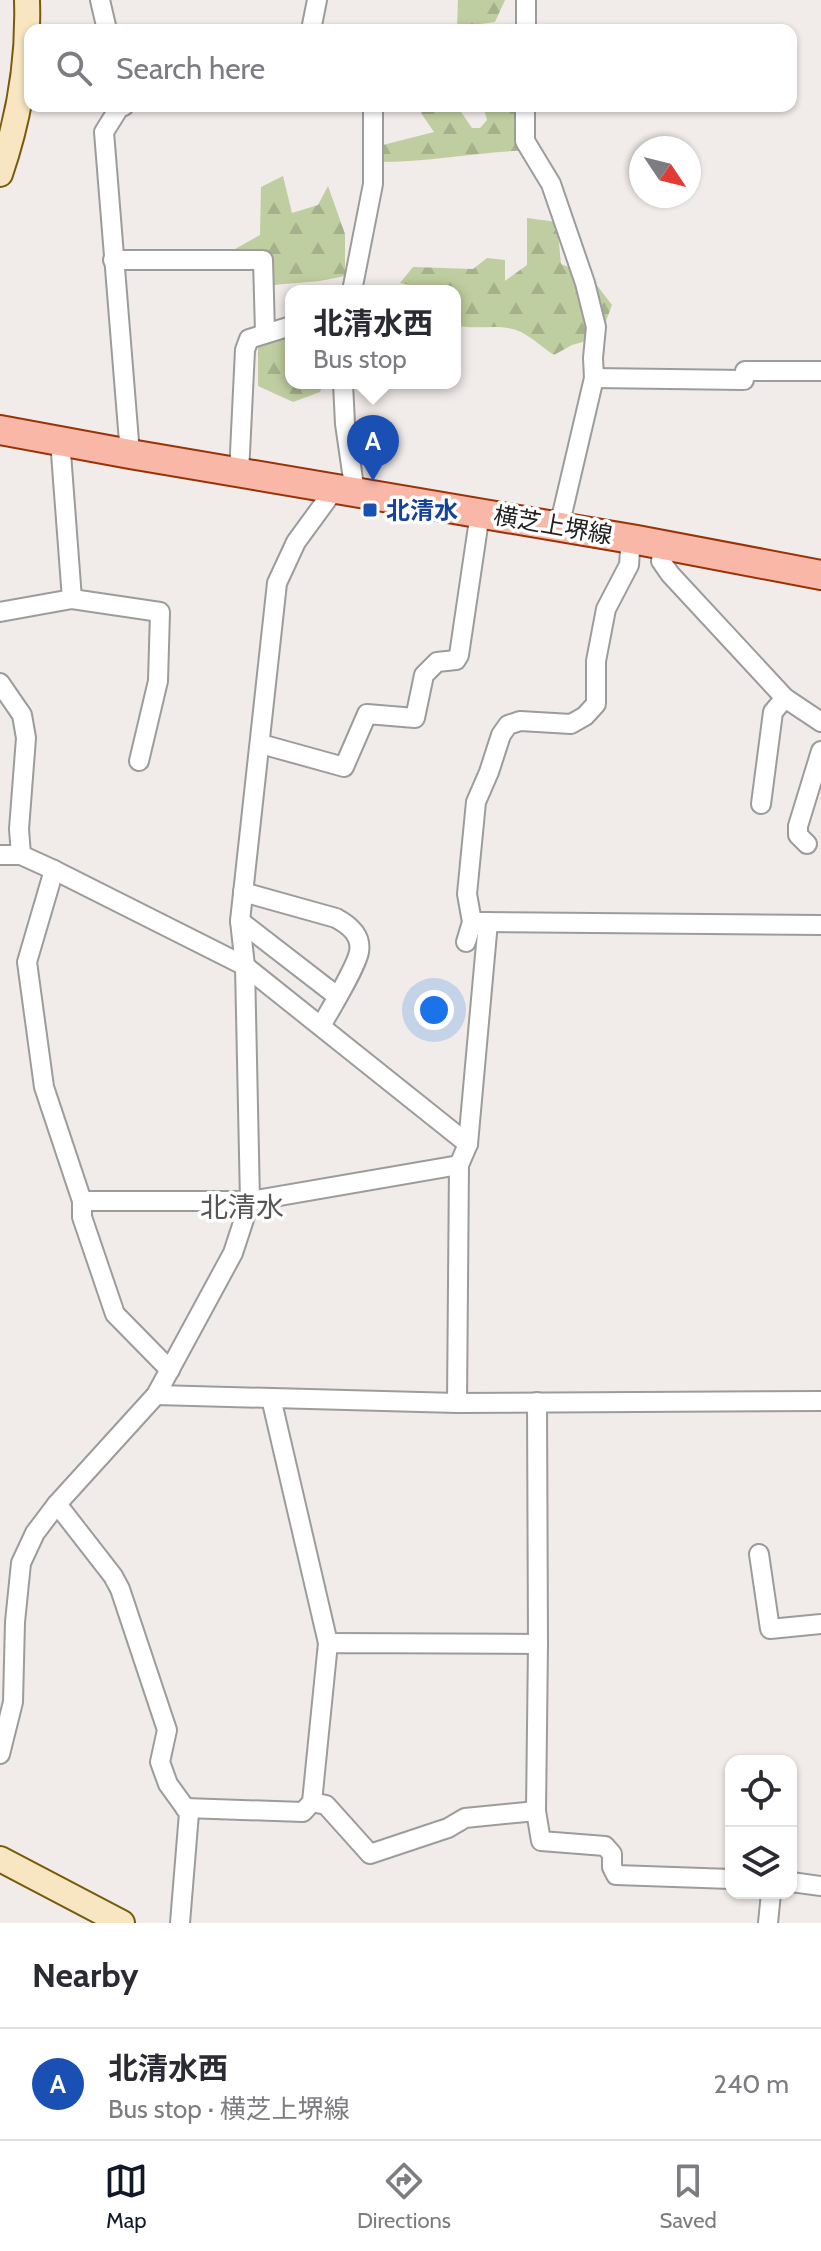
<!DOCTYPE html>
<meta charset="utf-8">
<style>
body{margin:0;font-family:Cabin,"Noto Sans JP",sans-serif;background:#f7f7f7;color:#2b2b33}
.controls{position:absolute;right:24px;bottom:24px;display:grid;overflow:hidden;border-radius:16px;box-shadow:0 2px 6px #0004}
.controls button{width:72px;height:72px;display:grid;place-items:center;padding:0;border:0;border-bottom:2px solid #e1e1e2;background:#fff;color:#2b2b33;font:40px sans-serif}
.compass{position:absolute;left:629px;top:136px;width:72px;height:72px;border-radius:50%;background:#fff;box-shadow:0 2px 6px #0004;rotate:125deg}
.you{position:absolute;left:434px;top:1010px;width:28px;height:28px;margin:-20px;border:6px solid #fff;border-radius:50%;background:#1a73e8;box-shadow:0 0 0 12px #1a73e833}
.badge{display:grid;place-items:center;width:52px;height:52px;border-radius:50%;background:#111827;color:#fff;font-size:26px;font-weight:700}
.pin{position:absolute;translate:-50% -66px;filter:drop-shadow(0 2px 4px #0008)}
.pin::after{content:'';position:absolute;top:42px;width:28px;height:24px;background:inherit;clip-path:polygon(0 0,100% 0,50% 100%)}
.popup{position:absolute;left:285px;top:285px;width:176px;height:104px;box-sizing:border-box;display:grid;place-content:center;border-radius:16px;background:#fff;filter:drop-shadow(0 2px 6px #0005);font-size:26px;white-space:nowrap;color:#7c7c81}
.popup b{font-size:30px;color:#2b2b33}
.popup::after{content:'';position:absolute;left:50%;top:100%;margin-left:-16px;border:16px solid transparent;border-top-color:#fff}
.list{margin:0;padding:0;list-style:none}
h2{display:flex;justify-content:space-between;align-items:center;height:104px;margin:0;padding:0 32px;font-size:34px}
h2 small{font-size:26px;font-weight:400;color:#7c7c81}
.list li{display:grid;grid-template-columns:52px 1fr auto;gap:24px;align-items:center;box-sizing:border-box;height:112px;padding:0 32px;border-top:2px solid #e1e1e2}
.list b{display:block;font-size:30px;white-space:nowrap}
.list p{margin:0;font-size:26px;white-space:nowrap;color:#7c7c81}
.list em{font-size:26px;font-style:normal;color:#7c7c81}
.icon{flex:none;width:44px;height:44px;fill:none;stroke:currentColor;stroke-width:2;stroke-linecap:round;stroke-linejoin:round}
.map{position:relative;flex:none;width:821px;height:1923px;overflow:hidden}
.search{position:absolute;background:#fff;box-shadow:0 2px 6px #0004;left:24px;right:24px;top:24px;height:88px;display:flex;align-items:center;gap:20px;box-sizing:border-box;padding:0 28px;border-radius:16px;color:#7c7c81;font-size:30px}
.sheet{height:216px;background:#fff}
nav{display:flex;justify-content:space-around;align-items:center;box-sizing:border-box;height:112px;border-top:2px solid #e1e1e2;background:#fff;font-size:22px;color:#7c7c81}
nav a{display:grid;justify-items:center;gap:4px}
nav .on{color:#111827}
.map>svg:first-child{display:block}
</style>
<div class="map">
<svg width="821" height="1923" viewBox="0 0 821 1923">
<defs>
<pattern id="forest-firs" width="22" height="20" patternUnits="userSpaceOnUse" patternTransform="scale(2)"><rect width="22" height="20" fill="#bfcea0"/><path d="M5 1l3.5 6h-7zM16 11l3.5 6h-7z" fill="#a4b18a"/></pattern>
</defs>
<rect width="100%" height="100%" fill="#f1ebe9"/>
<g fill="url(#forest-firs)">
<path d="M458,0H505L495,22L457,27Z"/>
<path d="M427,106H457L472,128H480L487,120L483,106H532L535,150C482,151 432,162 379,162V146L434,132L421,113Z"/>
<path d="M283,176L292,213L318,205L328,186L345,234V276L320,281L273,285L271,254L248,259L235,249L260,235L261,187Z"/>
<path d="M527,218L557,222L561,264L589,275L612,305L600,337L572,345L554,355C543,348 533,338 521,332C501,322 476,331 455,325V291H439L400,283L413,267L473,269L487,258L505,260V281L527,265Z"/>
<path d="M258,326H291V383H323L320,392L293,402L258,386Z"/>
</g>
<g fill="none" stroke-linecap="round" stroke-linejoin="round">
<g stroke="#9c9c9c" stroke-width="22">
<g id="street">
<path d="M100,0L107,30"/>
<path d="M311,30L317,0"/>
<path d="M526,30V0"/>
<path d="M124,106L119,108L104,132L130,454"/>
<path d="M525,106V141L551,184L585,283L596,327L593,358L594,378L559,527"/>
<path d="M113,260H263L265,332"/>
<path d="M352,291L373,184V106"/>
<path d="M745,371H821"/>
<path d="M594,378L744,380"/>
<path d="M343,383L345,424L355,493"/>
<path d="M60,440L72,599"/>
<path d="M239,473L245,350L249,339L291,326"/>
<path d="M664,545L661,561L670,574L785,698L821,722"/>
<path d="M0,612L72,599L160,612L158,681L139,761"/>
<path d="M0,683L22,715L26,738L19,829L21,855"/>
<path d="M261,744L344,767L367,714L415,718L424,675L437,662L456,660L459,655L480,513"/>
<path d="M761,804L773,712L785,698"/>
<path d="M807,844L798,835V826L821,751"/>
<path d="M0,855H21L54,870L245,966L468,1144"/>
<path d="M54,870L27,962L44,1087L82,1201V1217L115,1314L170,1370"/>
<path d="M243,892L336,918C349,925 362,935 359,952C356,968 330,1010 321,1026"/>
<path d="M240,921L337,996"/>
<path d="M479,922L821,925"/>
<path d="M466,942L472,922L467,894L476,802L489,772L501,735L508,725L520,721L571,724L585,716L596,704V661L606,609L629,565L630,551L637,540"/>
<path d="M82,1201H250L459,1165"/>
<path d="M156,1395L457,1403L821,1401"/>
<path d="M271,1398L328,1643"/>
<path d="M537,1402L538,1644L536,1811L541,1841L605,1846L612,1854V1867L616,1875L731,1879"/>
<path d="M457,1403L459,1165L468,1144L488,922"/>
<path d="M57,1504L113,1576L120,1589L167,1730L160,1762L168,1784L189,1813L180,1923"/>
<path d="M759,1554L770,1629L821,1624"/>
<path d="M0,1754L13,1702L15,1622L21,1563L35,1533L57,1504L156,1395L233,1253L250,1201L245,966L240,921L277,583L296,542L334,490"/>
<path d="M312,1802L326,1805L370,1854L448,1828L465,1818L536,1811"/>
<path d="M185,1808L303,1812L312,1802L328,1643L538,1644"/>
<path d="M791,1882L821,1886"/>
<path d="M768,1923L771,1893"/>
</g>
</g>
<g stroke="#775a0a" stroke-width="28">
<g id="secondary">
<path d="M0,174C20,116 29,61 27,0"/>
<path d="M0,1859L122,1923"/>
</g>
</g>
<g stroke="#983207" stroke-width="32">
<path id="primary" d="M0,430L130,454L637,540L821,575"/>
</g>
<use href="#street" stroke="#fff" stroke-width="18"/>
<use href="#secondary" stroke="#f7e6c1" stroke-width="24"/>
<use href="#primary" stroke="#f8b7a7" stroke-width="28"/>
</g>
<rect fill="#1a4fb4" stroke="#fff" stroke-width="3" x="362" y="502" width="16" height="16" rx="4"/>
<g text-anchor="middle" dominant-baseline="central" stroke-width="7" stroke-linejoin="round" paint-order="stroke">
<g font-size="24" font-weight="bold" fill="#164399" stroke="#fff" text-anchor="start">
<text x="386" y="510">北清水</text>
</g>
<g font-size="24" fill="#222" stroke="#fff">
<text transform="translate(553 525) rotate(10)">横芝上堺線</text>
</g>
<g font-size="28" fill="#555" stroke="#fff">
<text x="242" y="1207">北清水</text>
</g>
</g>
</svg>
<div class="controls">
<button><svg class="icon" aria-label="locate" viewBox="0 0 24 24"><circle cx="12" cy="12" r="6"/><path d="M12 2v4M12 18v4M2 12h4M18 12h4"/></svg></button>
<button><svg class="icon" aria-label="layers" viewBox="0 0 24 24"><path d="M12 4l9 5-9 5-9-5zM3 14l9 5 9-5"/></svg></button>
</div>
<svg class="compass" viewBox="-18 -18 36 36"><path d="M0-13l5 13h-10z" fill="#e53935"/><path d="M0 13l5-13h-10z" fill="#7c7c81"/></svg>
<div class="you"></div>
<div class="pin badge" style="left:373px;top:481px;background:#1a4fb4">A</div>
<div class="popup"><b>北清水西</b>Bus stop</div>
<div class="search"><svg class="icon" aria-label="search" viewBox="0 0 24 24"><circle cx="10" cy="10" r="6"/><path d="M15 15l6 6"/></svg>Search here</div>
</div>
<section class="sheet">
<h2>Nearby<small></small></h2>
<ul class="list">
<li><span class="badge" style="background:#1a4fb4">A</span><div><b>北清水西</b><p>Bus stop · 横芝上堺線</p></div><em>240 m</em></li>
</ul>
</section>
<nav>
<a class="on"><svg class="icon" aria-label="map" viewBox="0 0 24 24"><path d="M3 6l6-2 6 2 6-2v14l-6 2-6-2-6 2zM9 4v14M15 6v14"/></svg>Map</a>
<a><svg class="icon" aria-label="directions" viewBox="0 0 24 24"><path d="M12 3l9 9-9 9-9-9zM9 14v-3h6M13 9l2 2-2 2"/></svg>Directions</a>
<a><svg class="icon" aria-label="saved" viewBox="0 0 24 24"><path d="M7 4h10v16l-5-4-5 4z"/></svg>Saved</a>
</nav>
